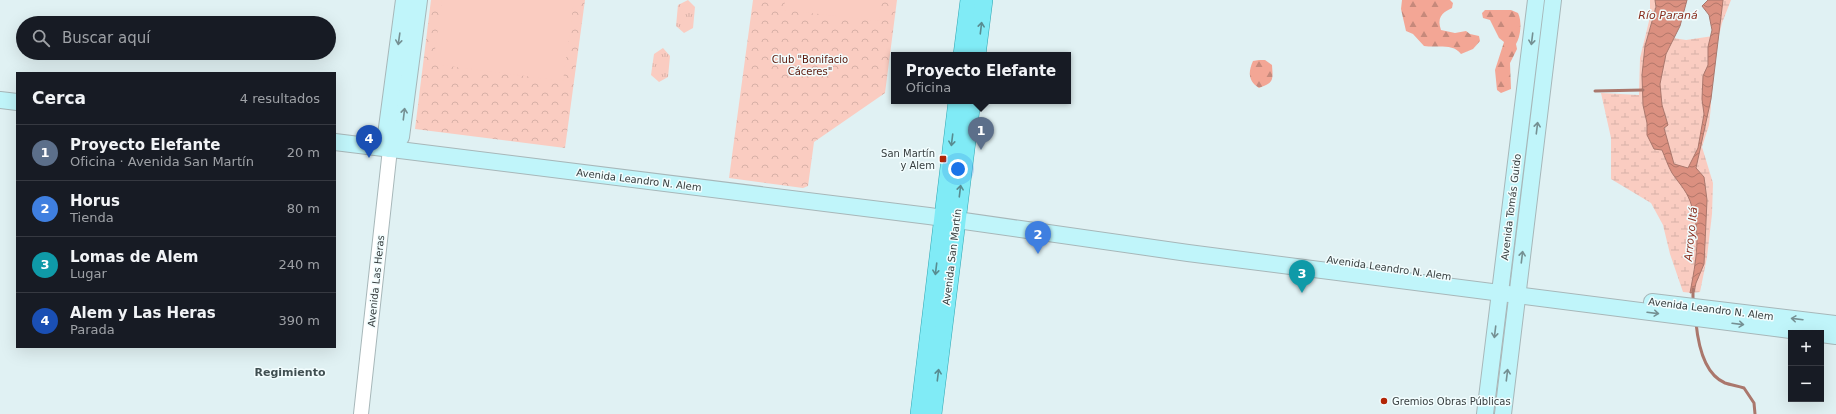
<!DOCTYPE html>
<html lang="es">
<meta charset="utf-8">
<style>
body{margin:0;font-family:"DejaVu Sans",sans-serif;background:#242831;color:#f1f3f6}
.controls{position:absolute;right:12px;bottom:12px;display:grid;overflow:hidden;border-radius:0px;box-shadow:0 4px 16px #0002}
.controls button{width:36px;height:36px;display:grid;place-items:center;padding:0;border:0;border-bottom:1px solid #363941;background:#171b24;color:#f1f3f6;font:20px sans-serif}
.you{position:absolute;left:958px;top:169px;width:14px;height:14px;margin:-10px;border:3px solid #fff;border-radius:50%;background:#1a73e8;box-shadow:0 0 0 6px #1a73e833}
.badge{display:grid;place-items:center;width:26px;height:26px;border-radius:50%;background:#d5968a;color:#fff;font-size:13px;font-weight:700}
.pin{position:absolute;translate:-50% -33px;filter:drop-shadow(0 1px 2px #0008)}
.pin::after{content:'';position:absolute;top:21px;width:14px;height:12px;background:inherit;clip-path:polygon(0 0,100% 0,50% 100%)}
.popup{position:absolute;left:891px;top:52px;width:180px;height:52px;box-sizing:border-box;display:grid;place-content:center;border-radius:0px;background:#171b24;filter:drop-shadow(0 1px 3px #0005);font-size:13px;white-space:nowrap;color:#9ea1a6}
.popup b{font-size:15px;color:#f1f3f6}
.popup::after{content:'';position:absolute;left:50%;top:100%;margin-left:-8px;border:8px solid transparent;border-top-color:#171b24}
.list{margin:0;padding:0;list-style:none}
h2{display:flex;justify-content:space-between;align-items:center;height:52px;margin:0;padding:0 16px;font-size:17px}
h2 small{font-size:13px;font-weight:400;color:#9ea1a6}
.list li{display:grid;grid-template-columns:26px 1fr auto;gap:12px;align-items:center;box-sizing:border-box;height:56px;padding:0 16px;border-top:1px solid #363941}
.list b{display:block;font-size:15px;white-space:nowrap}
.list p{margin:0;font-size:13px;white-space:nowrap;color:#9ea1a6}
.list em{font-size:13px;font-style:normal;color:#9ea1a6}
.icon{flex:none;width:22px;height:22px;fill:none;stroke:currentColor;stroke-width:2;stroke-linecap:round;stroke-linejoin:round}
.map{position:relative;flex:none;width:1836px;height:414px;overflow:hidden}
.search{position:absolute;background:#171b24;box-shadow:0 4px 16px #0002;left:16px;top:16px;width:320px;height:44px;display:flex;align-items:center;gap:10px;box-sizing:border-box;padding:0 14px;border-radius:22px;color:#9ea1a6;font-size:15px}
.panel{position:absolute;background:#171b24;box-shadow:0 4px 16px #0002;left:16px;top:72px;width:320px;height:276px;border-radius:0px}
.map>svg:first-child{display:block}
</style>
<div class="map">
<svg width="1836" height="414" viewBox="0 0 1836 414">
<defs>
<pattern id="grass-tufts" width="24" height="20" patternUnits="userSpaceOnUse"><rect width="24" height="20" fill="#faccc1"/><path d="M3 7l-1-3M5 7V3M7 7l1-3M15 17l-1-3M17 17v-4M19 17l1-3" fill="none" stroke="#d7b0a7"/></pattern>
<pattern id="forest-firs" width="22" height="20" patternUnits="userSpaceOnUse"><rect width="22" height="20" fill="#f3a695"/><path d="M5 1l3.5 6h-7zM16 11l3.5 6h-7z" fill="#c6897b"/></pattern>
<pattern id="wetland-marsh" width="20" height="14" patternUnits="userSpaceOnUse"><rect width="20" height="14" fill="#faccc1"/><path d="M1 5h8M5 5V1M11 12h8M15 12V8" fill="none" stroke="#d7b0a7"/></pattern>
<pattern id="park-crowns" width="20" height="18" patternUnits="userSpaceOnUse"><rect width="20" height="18" fill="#faccc1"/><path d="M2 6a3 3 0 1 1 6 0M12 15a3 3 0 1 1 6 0" fill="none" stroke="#d7b0a7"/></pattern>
<pattern id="water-waves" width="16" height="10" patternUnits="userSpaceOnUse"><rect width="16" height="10" fill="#db9080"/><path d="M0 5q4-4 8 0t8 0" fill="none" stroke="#b2776a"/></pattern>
</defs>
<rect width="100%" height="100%" fill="#e0f1f3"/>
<g fill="url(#grass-tufts)">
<path d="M688,0L695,7L693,28L684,33L676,26L678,5Z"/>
<path d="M663,48L670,56L668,77L659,82L651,75L654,54Z"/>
<path d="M1504,301L1513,303L1500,414H1491Z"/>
</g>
<g fill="url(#forest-firs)">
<path d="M1402,0H1450L1453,3L1452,8C1441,13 1437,18 1441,30L1455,33L1466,31L1470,34L1479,36L1480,41L1473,49L1461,54C1453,43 1437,48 1424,46L1413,34L1406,31L1401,9Z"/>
<path d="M1485,10H1511L1518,13C1522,21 1521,36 1516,44L1517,49L1510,63L1511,89L1501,93L1497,90L1495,70L1504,42L1499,38L1490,20L1483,18L1482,13Z"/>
<path d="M1259,60H1265L1272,65C1273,80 1274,83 1259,88C1248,81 1248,72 1253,61Z"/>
</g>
<path fill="url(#wetland-marsh)" d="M1650,0H1655L1656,7L1648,34L1686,40L1713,36L1723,0H1731L1722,23L1710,74L1711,106L1709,125L1702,147L1713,183L1712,214L1707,257L1700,292L1692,293L1683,292L1670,254L1663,225L1651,203L1611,179V138L1601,93L1639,95L1640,58L1650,17Z"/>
<g fill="url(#park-crowns)">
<path d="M431,0H585L565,148L415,129Z"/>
<path d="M753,0H897L885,93L814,142L808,186L803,188L729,178Z"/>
</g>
<g fill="#faccc1">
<path d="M442,0H574L563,81L433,64Z"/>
<path d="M785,0H881L879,21L784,10Z"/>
</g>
<path fill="url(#water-waves)" stroke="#aa776c" d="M1655,0H1687L1680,26L1666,54L1660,84L1662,105L1668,125L1664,128L1674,164L1688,168L1698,148L1704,114L1702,99L1703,76L1708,65V47L1712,30L1709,15L1702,6L1708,0H1723L1711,99L1696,168L1704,177L1707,200L1704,264L1696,283L1694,292L1690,293C1696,261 1702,232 1690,201C1686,190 1678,182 1672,173C1668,166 1665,157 1662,150L1654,149L1647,135V123L1643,105L1642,75L1645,46L1656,7Z"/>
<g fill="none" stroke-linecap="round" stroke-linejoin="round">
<g stroke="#aa776c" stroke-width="3">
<path d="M1595,91L1643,90"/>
<path d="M1693,289V302"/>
<path d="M1696,323C1698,343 1704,374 1725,383C1731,385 1738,386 1744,388L1754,403L1755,414"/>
</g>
<g stroke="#a7b7b9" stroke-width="16">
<path id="tertiary" d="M361,414L390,149"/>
</g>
<g stroke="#a7b7b9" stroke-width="18">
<g id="secondary">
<path d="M0,100L17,102"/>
<path d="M335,142L929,216L1188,253L1813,333"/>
<path d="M390,149L401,137L419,0"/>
<path d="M390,149L386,135L404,0"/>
<path d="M1652,302L1836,324"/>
<path d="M1821,334L1836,336"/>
<path d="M1485,414L1536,0"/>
<path d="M1503,414L1553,0"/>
</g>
</g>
<g stroke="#30a6b2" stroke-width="18">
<g id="primary">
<path d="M962,55L969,0"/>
<path d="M977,55L984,0"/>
<path d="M919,414L957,101"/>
<path d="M933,414L972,101"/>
</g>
</g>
<use href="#tertiary" stroke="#fff" stroke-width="14"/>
<use href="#secondary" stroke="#c0f5fa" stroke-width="16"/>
<use href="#primary" stroke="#80ebf6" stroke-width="17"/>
</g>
<defs><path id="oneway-shaft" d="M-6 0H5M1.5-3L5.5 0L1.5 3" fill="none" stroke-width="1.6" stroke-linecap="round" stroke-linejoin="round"/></defs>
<g stroke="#588c91">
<use href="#oneway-shaft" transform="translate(981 28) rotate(-83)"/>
<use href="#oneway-shaft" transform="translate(952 140) rotate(97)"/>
<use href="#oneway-shaft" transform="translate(960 191) rotate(-83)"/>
<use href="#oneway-shaft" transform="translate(936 269) rotate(97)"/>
<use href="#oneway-shaft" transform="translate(938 375) rotate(-83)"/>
</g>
<g stroke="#759093">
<use href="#oneway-shaft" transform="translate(399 39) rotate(98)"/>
<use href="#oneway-shaft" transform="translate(1532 39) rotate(97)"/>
<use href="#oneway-shaft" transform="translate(404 114) rotate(-83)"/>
<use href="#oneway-shaft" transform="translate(1537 128) rotate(-83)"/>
<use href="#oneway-shaft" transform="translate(1522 257) rotate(-83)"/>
<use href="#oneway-shaft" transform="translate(1653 313) rotate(7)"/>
<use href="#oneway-shaft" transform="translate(1797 319) rotate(-173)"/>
<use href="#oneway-shaft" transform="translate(1738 324) rotate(7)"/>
<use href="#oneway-shaft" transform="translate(1495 332) rotate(97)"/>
<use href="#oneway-shaft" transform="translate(1507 375) rotate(-83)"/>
</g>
<g fill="#b22506" stroke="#f2fdfe" stroke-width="1.5">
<rect x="939" y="155" width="8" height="8" rx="2"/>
<circle cx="1384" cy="401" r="4"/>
</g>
<g text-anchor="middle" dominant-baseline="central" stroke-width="3" stroke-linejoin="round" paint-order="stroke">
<g font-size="10" fill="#5b180b" stroke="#f2fdfe">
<text x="810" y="59">Club "Bonifacio<tspan x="810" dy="12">Cáceres"</tspan></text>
</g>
<g font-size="10" fill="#373e3f" stroke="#f2fdfe" text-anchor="end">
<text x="935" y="153">San Martín<tspan x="935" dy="12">y Alem</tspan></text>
<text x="1392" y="401" text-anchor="start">Gremios Obras Públicas</text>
</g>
<g font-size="10" fill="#373e3f" stroke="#f2fdfe">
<text transform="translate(639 180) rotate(7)">Avenida Leandro N. Alem</text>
<text transform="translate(1511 207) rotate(-83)">Avenida Tomás Guido</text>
<text transform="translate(952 257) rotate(-83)">Avenida San Martín</text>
<text transform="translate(1389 268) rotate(8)">Avenida Leandro N. Alem</text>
<text transform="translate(376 281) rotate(-84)">Avenida Las Heras</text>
<text transform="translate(1711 309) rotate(7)">Avenida Leandro N. Alem</text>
</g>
<g font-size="11" font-style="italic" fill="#892f1f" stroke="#f2fdfe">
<text x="1668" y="15">Río Paraná</text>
<text transform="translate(1691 234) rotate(-84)">Arroyo Itá</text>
</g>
<g font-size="11" font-weight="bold" fill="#404f51" stroke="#f2fdfe">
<text x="290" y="372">Regimiento</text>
</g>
</g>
</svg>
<div class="controls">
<button>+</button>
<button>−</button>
</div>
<div class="you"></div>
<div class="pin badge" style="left:981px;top:150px;background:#5c6f8a">1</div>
<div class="popup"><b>Proyecto Elefante</b>Oficina</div>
<div class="pin badge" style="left:1038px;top:254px;background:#3f7fe0">2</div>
<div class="pin badge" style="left:1302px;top:293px;background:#0f9aa8">3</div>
<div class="pin badge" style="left:369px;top:158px;background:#1a4fb4">4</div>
<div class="search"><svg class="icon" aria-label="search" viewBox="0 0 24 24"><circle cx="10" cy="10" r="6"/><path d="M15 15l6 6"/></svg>Buscar aquí</div>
<section class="panel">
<h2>Cerca<small>4 resultados</small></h2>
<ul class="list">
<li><span class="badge" style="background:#5c6f8a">1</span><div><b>Proyecto Elefante</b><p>Oficina · Avenida San Martín</p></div><em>20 m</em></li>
<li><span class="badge" style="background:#3f7fe0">2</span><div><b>Horus</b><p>Tienda</p></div><em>80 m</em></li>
<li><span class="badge" style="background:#0f9aa8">3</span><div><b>Lomas de Alem</b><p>Lugar</p></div><em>240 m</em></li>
<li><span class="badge" style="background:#1a4fb4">4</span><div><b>Alem y Las Heras</b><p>Parada</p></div><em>390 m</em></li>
</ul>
</section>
</div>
